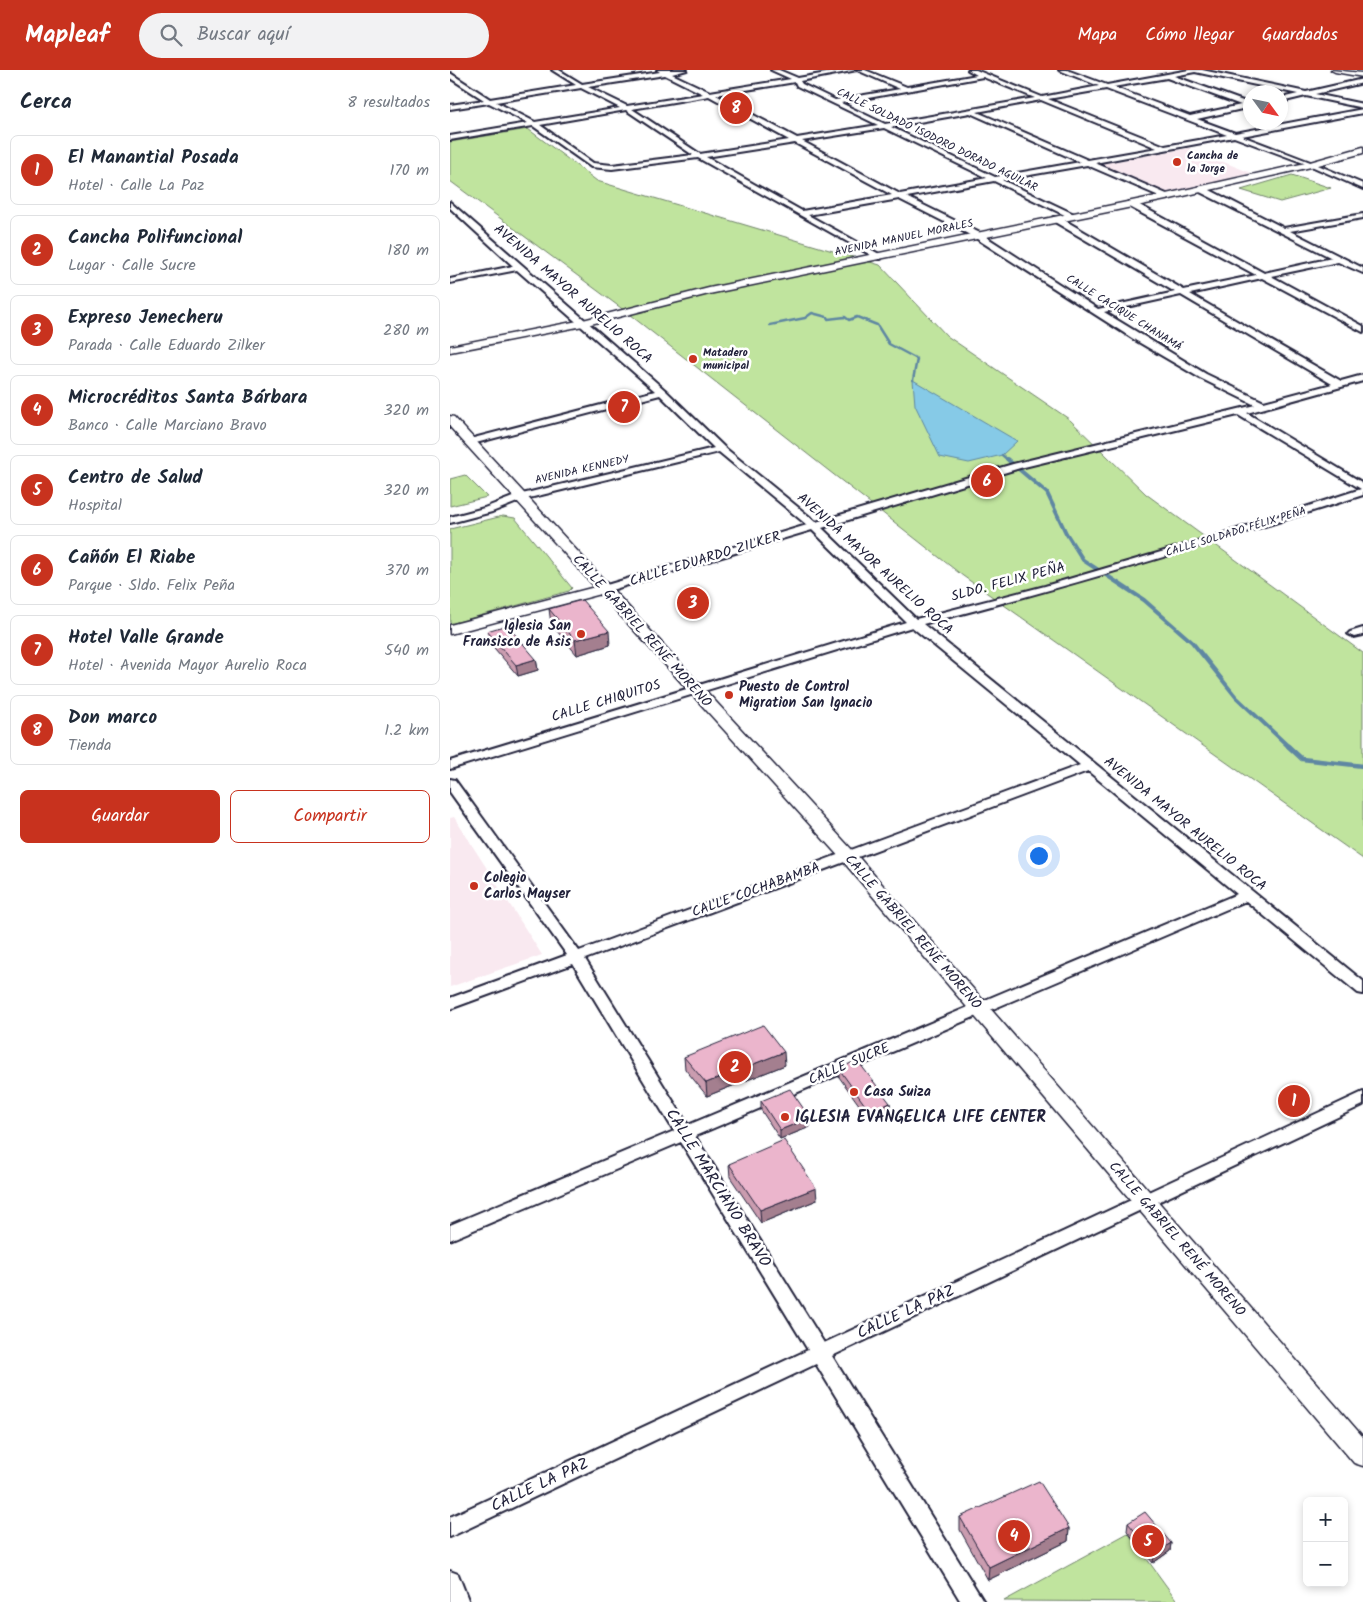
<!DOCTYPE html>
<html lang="es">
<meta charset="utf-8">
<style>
body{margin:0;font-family:Kalam,sans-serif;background:#f2f2f3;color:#1f2937}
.controls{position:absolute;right:15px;bottom:15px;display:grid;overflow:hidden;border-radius:8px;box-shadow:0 2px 8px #0003}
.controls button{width:45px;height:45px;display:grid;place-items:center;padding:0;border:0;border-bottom:1px solid #e0e1e3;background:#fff;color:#1f2937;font:25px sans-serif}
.compass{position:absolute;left:793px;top:15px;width:45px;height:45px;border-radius:50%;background:#fff;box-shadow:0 2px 8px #0003;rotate:123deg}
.you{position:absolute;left:588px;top:785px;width:18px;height:18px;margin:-12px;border:4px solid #fff;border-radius:50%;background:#1a73e8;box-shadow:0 0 0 8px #1a73e833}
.badge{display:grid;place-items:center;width:32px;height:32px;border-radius:50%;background:#c8321e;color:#fff;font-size:16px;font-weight:700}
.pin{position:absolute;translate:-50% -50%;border:2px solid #fff;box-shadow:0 1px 5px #0006}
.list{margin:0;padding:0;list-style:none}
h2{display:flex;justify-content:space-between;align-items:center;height:65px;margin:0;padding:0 20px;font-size:21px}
h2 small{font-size:16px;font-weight:400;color:#747a83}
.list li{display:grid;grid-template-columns:32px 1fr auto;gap:15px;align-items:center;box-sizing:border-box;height:70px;margin:0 10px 10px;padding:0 10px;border:1px solid #e0e1e3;border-radius:8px}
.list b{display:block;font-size:19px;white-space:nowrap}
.list p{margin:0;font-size:16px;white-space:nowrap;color:#747a83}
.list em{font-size:16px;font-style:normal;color:#747a83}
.actions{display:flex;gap:10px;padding:15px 20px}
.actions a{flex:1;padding:11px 0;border:1px solid #c8321e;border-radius:8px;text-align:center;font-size:18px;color:#c8321e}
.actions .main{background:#c8321e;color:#fff}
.icon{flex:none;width:28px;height:28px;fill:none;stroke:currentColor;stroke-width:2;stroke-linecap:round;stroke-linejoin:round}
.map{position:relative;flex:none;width:913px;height:1532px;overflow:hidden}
header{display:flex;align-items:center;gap:30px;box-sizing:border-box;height:70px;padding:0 25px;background:#c8321e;color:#fff}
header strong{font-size:24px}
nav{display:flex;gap:28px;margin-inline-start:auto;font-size:18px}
.search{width:350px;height:45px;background:#f2f2f3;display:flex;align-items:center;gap:12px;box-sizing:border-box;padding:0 18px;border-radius:28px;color:#747a83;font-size:19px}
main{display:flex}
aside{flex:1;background:#fff}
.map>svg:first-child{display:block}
</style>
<header>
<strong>Mapleaf</strong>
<div class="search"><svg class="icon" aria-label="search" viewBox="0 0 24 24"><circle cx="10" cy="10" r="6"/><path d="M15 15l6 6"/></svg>Buscar aquí</div>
<nav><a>Mapa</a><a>Cómo llegar</a><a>Guardados</a></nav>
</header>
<main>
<aside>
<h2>Cerca<small>8 resultados</small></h2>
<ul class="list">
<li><span class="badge">1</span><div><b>El Manantial Posada</b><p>Hotel · Calle La Paz</p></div><em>170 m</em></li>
<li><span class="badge">2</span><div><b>Cancha Polifuncional</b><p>Lugar · Calle Sucre</p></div><em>180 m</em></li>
<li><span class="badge">3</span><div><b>Expreso Jenecheru</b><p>Parada · Calle Eduardo Zilker</p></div><em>280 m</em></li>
<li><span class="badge">4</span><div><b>Microcréditos Santa Bárbara</b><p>Banco · Calle Marciano Bravo</p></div><em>320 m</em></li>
<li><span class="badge">5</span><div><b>Centro de Salud</b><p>Hospital</p></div><em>320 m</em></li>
<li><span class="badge">6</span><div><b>Cañón El Riabe</b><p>Parque · Sldo. Felix Peña</p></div><em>370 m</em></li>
<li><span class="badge">7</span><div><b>Hotel Valle Grande</b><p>Hotel · Avenida Mayor Aurelio Roca</p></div><em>540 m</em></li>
<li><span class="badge">8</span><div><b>Don marco</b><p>Tienda</p></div><em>1.2 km</em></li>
</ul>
<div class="actions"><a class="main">Guardar</a><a>Compartir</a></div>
</aside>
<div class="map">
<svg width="913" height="1532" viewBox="0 0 913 1532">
<rect width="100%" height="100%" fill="#fff"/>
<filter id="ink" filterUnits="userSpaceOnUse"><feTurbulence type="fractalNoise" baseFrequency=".02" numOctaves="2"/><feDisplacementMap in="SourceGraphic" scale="10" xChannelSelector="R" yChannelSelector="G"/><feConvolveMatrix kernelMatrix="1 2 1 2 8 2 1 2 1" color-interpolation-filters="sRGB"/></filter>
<g filter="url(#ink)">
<g fill="#f9e9f0">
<path d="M739,78L801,103L720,124L649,94Z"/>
<path d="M4,747L92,885L0,917V748Z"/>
</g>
<g fill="#c0e49e" stroke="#71836c">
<path d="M78,59L147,111L430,195L497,266L619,349L696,424L913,583V789L513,506L175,241L0,111V72Z"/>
<path d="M842,105L881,118L830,132L791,120Z"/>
<path d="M15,405L37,427L0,436V409Z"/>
<path d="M53,446L65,448L122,518L119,521L0,554V459Z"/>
<path d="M678,1463L728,1532L554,1531Z"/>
</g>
<path fill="#86cae7" stroke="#5e87a2" d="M463,310L567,371L552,385L519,393L490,387L465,335Z"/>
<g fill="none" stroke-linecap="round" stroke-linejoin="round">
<g stroke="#5e87a2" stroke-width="2.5">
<path d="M320,255L355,248L362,243L377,247L378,249L395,247L399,250L407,247L427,255L439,274L467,289L463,310"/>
<path d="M552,385L559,391"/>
</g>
<path stroke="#5e87a2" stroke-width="4" d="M557,389L597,423L616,463L633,490L694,530L742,572L786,627L839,677"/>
<path stroke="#5e87a2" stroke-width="4.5" d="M838,676L852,689L913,696"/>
<g stroke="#22223b" stroke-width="4">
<g id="minor">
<path d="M102,0H109L132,14L210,2L207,0H237L222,4L260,22L341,9L321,0H329L348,8L394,0H407L350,11L352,14L385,30L450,19L407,0H415L457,17L527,5L518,0H526L592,27L649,16L609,0H617L657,15L739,0H752L856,22L913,9V13L865,24L913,34V38L856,26L831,32V28L848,24L745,2L724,6L801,34V37L747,49L785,63L913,39V43L792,66L863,93L913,114V119L859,95L784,67L645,93L719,125V129H716L637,95L552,110L624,144L625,146L621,148L544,111L457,127L530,163L648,239L725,222L603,151V147H609L734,220L806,205L678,136V132H684L814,203L882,188L748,121V117H754L834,158L913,144V148L840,161L913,198V203L888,192L821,206L913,256V262L812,208L740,224L891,311L913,305V311L797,343L913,413V425C767,472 621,516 473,554L913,911V924L908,923L796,831L245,1066L374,1273L913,1022V1035L382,1286L534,1532H511L366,1294L0,1467V1447L358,1280L231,1072L0,1170V1155L224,1061L123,894L0,939V928L117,885L0,722V709L5,710L129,881L630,695L462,557L0,699V691L456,552L362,460L158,521H150L148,519L150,517L357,455L269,382L75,429L42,442L0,453V447L34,438L68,425L264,378L210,325L22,374H16V370L205,321L67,200L0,213V209L63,196L0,138V132L215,320L274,377L366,452L563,394L805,335L750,308L685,270L524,167L449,129L358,145L431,185V189H428L248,88L162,99L141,97L83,56L0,70V66L78,53L39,33L0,39V35L34,30L0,8V3L40,29L126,15ZM215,5L253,24L177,36L138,17ZM533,7L585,28L435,54L391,33ZM717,8L791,35L740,46L663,17ZM345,12L347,16L428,55L347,68L266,25ZM131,18L170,38L85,52L46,32ZM656,19L777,65L715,76L598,29ZM259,26L339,70L250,84L182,39ZM591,30L707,78L638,90L527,42ZM176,40L243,85L162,95L143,93L90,55ZM520,43L630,92L545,107L441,57ZM434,58L537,108L450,124L352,71ZM345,73L442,125L352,141L256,87ZM731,225L882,314L814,332L756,304L654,242ZM788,345L911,419L769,465L595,516L466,549L372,458L570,398ZM638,701L787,824L238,1055L135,889Z"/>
<path d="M913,558V565L904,567L898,564L900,562Z"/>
<path d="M0,1501L8,1504L19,1532H0Z"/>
</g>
</g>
<g stroke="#22223b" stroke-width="3">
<g id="tertiary">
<path d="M913,77V83L861,97L716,130L259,224L133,256L0,282V276L133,250L259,218L716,124L860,92Z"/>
<path d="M0,346L4,347L404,782L913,1367V1396L904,1393L392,790L151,524L0,564V555L145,517L0,357Z"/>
</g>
</g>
<g stroke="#22223b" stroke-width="3">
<path id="secondary" d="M881,0L913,3V7L885,2Z"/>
</g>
<use href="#minor" fill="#fff" fill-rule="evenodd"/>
<use href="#tertiary" fill="#fff" fill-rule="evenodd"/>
<use href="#secondary" fill="#fff" fill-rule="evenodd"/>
</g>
<g fill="#ca9caf" stroke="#22223b">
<path d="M99,539L160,575L127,585L101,554Z"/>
<path d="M37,561L86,589L88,600L68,606L39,572Z"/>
<path d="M234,987L335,995L257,1026L235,999Z"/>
<path d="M389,999L440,1033V1041L420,1050L389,1007Z"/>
<path d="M311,1031L360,1057L330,1069L311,1040Z"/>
<path d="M279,1094L367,1130L311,1153L280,1107Z"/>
<path d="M510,1447L619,1458L618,1471L538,1510L510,1460Z"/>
<path d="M678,1453L721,1473L720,1481L703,1493L677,1461Z"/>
</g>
<g fill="#a47f8f" stroke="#22223b">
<path d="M159,561L160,575L127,585L125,570Z"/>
<path d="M86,589L88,600L68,606L66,595Z"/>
<path d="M334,982L335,995L257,1026L256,1013Z"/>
<path d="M440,1033V1041L420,1050V1042Z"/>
<path d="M360,1048V1057L330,1069V1060Z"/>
<path d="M366,1118L367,1130L311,1153L310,1140Z"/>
<path d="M619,1458L618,1471L538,1510L539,1497Z"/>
<path d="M721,1473L720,1481L703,1493L704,1484Z"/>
</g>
<g fill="#ebb5cc" stroke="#22223b">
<path d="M132,530L159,561L125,570L99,539Z"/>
<path d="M57,555L86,589L66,595L37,561Z"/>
<path d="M313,955L334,982L256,1013L234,987Z"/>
<path d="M407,990L440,1033L420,1042L389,999Z"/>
<path d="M340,1019L360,1048L330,1060L311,1031Z"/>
<path d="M334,1070L366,1118L310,1140L279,1094Z"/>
<path d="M589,1411L619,1458L539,1497L510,1447Z"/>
<path d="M695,1442L721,1473L704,1484L678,1453Z"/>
</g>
</g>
<g fill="#c8321e" stroke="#fff" stroke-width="2">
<circle cx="727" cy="92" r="5"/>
<circle cx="243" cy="289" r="5"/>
<circle cx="131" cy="564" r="5"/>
<circle cx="279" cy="625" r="5"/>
<circle cx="24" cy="816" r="5"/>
<circle cx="404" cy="1022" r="5"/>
<circle cx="335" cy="1047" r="5"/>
</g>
<g text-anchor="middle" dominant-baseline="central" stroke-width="5" stroke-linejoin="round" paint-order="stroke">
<g font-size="11" fill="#22223b" stroke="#fff">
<text transform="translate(487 70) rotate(26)">CALLE SOLDADO ISODORO DORADO AGUILAR</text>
<text transform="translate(454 168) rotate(-12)">AVENIDA MANUEL MORALES</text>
<text transform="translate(674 243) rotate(32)">CALLE CACIQUE CHANAMÁ</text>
<text transform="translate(132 400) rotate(-13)">AVENIDA KENNEDY</text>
<text transform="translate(786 462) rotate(-17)">CALLE SOLDADO FÉLIX PEÑA</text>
</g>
<g font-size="11" font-weight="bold" fill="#22223b" stroke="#fff" text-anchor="start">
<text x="737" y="86">Cancha de<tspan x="737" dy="13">la Jorge</tspan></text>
<text x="253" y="283">Matadero<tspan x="253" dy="13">municipal</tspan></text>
</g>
<g font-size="14" fill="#22223b" stroke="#fff">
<text transform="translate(123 224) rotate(41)">AVENIDA MAYOR AURELIO ROCA</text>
<text transform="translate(255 489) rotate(-17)">CALLE EDUARDO ZILKER</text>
<text transform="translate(425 494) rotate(42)">AVENIDA MAYOR AURELIO ROCA</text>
<text transform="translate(558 512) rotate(-15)">SLDO. FELIX PEÑA</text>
<text transform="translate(192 561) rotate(48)">CALLE GABRIEL RENÉ MORENO</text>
<text transform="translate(156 631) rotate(-17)">CALLE CHIQUITOS</text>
<text transform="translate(735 754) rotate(39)">AVENIDA MAYOR AURELIO ROCA</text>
<text transform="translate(306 820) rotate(-20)">CALLE COCHABAMBA</text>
<text transform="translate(463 862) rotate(49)">CALLE GABRIEL RENÉ MORENO</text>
<text transform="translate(399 994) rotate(-23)">CALLE SUCRE</text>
<text transform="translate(727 1169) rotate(49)">CALLE GABRIEL RENÉ MORENO</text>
</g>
<g font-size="14" font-weight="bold" fill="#22223b" stroke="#fff" text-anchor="start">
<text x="121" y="556" text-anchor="end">Iglesia San<tspan x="121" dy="16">Fransisco de Asis</tspan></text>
<text x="289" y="617">Puesto de Control<tspan x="289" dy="16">Migration San Ignacio</tspan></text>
<text x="34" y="808">Colegio<tspan x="34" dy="16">Carlos Mayser</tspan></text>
<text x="414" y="1022">Casa Suiza</text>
</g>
<g font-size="16" font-weight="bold" fill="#22223b" stroke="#fff" text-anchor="start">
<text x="345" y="1047">IGLESIA EVANGELICA LIFE CENTER</text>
</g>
<g font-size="16" fill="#22223b" stroke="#fff">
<text transform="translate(268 1118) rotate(58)">CALLE MARCIANO BRAVO</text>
<text transform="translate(456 1242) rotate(-25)">CALLE LA PAZ</text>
<text transform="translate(90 1415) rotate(-25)">CALLE LA PAZ</text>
</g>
</g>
</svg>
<div class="controls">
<button>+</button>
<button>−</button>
</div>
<svg class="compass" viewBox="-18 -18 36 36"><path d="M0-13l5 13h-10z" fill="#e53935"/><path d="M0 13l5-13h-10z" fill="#747a83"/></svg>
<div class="you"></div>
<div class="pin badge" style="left:844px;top:1031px">1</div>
<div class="pin badge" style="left:285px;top:997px">2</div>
<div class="pin badge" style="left:243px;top:533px">3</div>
<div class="pin badge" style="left:564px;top:1466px">4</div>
<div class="pin badge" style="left:698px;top:1471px">5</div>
<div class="pin badge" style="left:537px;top:411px">6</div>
<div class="pin badge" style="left:174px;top:337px">7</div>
<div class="pin badge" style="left:286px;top:38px">8</div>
</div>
</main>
